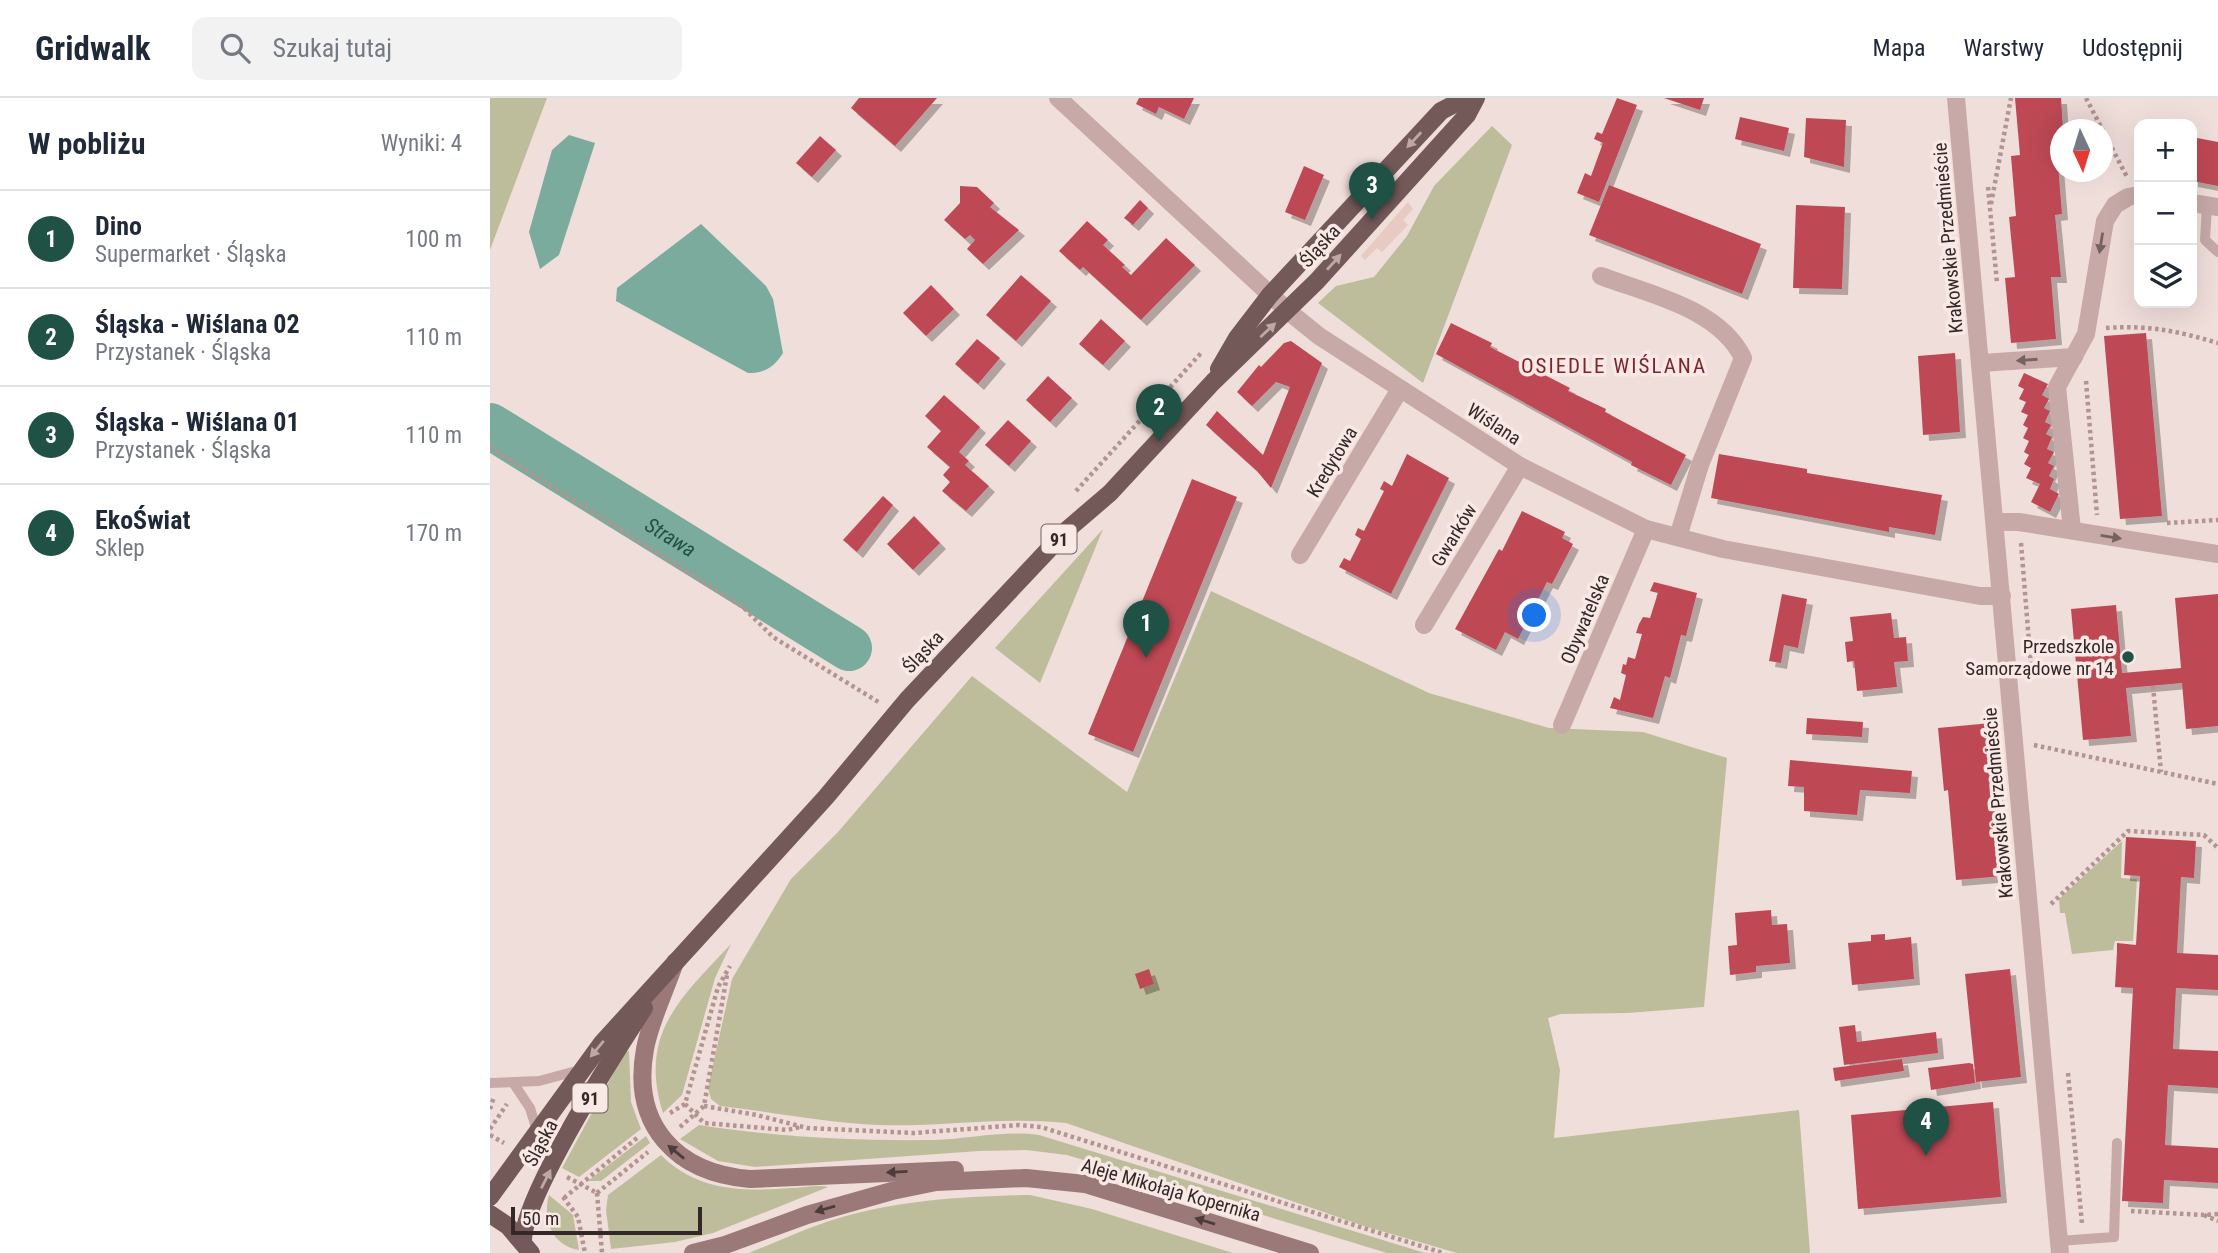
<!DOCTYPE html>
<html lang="pl">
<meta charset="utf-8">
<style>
body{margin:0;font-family:"Roboto Condensed",sans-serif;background:#f2f2f3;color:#1f2937}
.controls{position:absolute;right:21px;top:21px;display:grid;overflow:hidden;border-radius:14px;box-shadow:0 7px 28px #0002}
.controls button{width:63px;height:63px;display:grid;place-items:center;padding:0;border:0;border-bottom:2px solid #e0e1e3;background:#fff;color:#1f2937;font:35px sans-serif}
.compass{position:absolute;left:1560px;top:21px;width:63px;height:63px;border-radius:50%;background:#fff;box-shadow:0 7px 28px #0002;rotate:176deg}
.scale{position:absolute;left:21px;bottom:18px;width:191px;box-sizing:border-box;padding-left:7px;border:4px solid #332727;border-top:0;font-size:19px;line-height:24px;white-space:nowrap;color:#332727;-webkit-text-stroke:5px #f8e9e5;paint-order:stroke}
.you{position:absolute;left:1045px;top:518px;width:24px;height:24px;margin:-18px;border:5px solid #fff;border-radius:50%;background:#1a73e8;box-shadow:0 0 0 10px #1a73e833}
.badge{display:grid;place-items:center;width:46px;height:46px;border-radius:50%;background:#1f5244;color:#fff;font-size:23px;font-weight:700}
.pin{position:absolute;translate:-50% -58px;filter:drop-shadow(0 2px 4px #0008)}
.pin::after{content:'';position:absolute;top:37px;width:24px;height:21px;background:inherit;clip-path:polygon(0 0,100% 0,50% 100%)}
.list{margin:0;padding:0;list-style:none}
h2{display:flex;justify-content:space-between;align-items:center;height:91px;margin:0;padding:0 28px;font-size:30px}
h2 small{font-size:23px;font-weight:400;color:#747a83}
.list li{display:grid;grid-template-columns:46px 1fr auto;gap:21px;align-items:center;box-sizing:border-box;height:98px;padding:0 28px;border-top:2px solid #e0e1e3}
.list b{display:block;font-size:26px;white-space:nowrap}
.list p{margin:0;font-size:23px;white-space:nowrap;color:#747a83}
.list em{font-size:23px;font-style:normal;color:#747a83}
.icon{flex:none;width:38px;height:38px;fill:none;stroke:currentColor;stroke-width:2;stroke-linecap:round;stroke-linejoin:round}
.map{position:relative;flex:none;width:1728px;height:1155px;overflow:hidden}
header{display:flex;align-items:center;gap:42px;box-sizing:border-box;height:98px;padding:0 35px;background:#fff;border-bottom:2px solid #e0e1e3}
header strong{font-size:33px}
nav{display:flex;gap:38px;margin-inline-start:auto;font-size:24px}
.search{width:490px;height:63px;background:#f2f2f3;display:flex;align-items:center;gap:18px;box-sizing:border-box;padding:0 24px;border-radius:14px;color:#747a83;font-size:26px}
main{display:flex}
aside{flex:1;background:#fff}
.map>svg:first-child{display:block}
</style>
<header>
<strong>Gridwalk</strong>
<div class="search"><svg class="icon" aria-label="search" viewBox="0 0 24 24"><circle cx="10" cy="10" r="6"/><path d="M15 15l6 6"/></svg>Szukaj tutaj</div>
<nav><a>Mapa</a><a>Warstwy</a><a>Udostępnij</a></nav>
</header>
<main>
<aside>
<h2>W pobliżu<small>Wyniki: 4</small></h2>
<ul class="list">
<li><span class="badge">1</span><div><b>Dino</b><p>Supermarket · Śląska</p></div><em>100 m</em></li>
<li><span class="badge">2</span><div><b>Śląska - Wiślana 02</b><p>Przystanek · Śląska</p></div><em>110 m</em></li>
<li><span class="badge">3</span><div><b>Śląska - Wiślana 01</b><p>Przystanek · Śląska</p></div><em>110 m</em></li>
<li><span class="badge">4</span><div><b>EkoŚwiat</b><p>Sklep</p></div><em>170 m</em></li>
</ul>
</aside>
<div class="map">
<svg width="1728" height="1155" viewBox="0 0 1728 1155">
<defs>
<filter id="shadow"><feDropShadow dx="6" dy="6" stdDeviation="0" flood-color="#0004"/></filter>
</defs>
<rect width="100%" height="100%" fill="#f0deda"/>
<g fill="#bdbd9b">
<path d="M0,0H57L0,152Z"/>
<path d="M1002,28L1022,47L933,285L828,205L846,188L884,179L917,138L944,88Z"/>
<path d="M613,431L550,585L505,550Z"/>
<path d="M721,493L939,595L1059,630L1153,634L1237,660L1214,909L1138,915L1071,916L1058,920L1070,972L1064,1040L1309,1012L1320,1155H967L874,1128L576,1025C513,1018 452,1029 389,1027C335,1025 284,1014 230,1008L221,1001L218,990L242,881L301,781L348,734L482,578L637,694Z"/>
<path d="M1632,743L1631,780L1647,781L1643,843H1625L1623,852L1582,856L1575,815H1570L1569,801Z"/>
<path d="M241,846L225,880L192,997L173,1015C148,935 191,900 241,846Z"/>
<path d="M139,953L141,1004L151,1031L89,1079L72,1070L135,954Z"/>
<path d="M209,1027C286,1039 366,1043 443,1042C479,1041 514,1032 549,1037L935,1155H897L577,1057L536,1052L489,1053L265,1069L228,1063L190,1041Z"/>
<path d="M156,1038L160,1045L111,1083H98Z"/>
<path d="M171,1057C207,1093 253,1094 300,1090C312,1090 328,1086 338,1089L223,1135L185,1144L121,1151L116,1112L118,1097Z"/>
<path d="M59,1097L83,1117L89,1152C62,1148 52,1121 59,1097Z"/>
<path d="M540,1097L602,1111L743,1155H259C289,1143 318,1129 349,1120C409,1102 478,1098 540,1097Z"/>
</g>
<path fill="#e7cac1" d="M918,104L923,111L913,122L918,127L892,154L887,150L875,162L871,158Z"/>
<g fill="#7aab9d">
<path d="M79,37L105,45L69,157L50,171L39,134L62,52Z"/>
<path d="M211,126L276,188L283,201L293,255C284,269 275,275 258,275L126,203L127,190Z"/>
<path d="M310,504L368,539L354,561L296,530L292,509Z"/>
</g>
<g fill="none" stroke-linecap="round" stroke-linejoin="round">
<path stroke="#7aab9d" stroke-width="46" id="s1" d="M0,328L359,550"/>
</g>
<g fill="#be4954" filter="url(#shadow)">
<path d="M369,0H447L405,48L361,10Z"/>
<path d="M649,0H704L694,21L669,9L666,16L646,6Z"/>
<path d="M1127,0L1147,7L1109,104L1087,95L1095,75L1101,78L1113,45L1104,41L1107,34L1112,36Z"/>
<path d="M1174,0H1214L1210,12Z"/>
<path d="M1525,0H1571L1573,32H1570V54H1567L1572,116L1565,117L1571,179H1561L1566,241L1521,245L1515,180L1525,179L1519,119L1526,118L1521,58L1530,57Z"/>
<path d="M1250,19L1299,30L1294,53L1245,41Z"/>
<path d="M1316,20L1356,22L1354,69L1314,59Z"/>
<path d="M330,38L346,52L322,79L306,65Z"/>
<path d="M1702,39L1728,44V88L1702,83Z"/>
<path d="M814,68L834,77L815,122L795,114Z"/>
<path d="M1119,87L1271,146L1252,196L1099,137Z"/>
<path d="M470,88L487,89L504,105L500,109L529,132L493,166L477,151L485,142L480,137L475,141L454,122L470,105Z"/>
<path d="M650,102L658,110L643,127L634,120Z"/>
<path d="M1306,107L1355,109L1352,191L1303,190Z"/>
<path d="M597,123L618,142L613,147L635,167L632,169L641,177L676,140L705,167L651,222L593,169L590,172L569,153Z"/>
<path d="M531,177L561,203L526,243L496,217Z"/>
<path d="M441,187L464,211L436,238L413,215Z"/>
<path d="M611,221L635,243L613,267L589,246Z"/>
<path d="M961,225L1002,245L1000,249L1080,290L1078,293L1116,311L1115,314L1196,357L1181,387L1141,367L1142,364L946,256Z"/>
<path d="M1656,235L1672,418L1630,421L1614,238Z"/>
<path d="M487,241L510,260L488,286L465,266Z"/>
<path d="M801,243L832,265L781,390L767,373L716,327L727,313L773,357L800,289L786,284L762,308L747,294L769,267L771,269L794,245Z"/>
<path d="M1465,255L1470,334L1433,337L1428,258Z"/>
<path d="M1534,275L1558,286L1552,297L1559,301L1554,310L1560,313L1555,324L1561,327L1556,336L1562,339L1557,351L1564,354L1558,365L1564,368L1559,378L1564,381L1560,391L1569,396L1560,414L1541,404L1550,386L1536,380L1541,370L1534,366L1539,357L1534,354L1539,343L1533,340L1538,330L1533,327L1538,317L1531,314L1536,304L1529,301L1534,291L1528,288Z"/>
<path d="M558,278L582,300L560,324L536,302Z"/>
<path d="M454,297L490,329L469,354L479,363L475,367L499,388L476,413L452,393L460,384L453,377L460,369L437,349L451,333L435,318Z"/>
<path d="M518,322L541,343L519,368L495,347Z"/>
<path d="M917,356L959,380L901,496L849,469L854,460L860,463L871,441L865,437L868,430L874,433L894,393L890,391L894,383L902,388Z"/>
<path d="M1229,356L1317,371V375L1452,397L1445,437L1399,429V434L1221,400Z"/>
<path d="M702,381L747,399L643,654L598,636Z"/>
<path d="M393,398L403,407L367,454L353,442Z"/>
<path d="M1032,413L1075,434L1072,440L1083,446L1062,486L1057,484L1028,541L1015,534L1006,552L965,531L1009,451L1012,453Z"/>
<path d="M424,418L450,445L423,472L397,446Z"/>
<path d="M1164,484L1207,495L1196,538L1191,537L1180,580L1175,578L1163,620L1120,610L1124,599L1130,602L1136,577L1131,575L1133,566L1136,567L1138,559L1145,561L1152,536L1146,535L1149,526L1153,519L1160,520L1168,495L1160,493Z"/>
<path d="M1292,496L1317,501L1308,550L1294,547L1291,565L1279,563Z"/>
<path d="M1728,496V628L1696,631L1692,585L1636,590L1641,638L1593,642L1581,511L1626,507L1632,575L1691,570L1685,500Z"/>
<path d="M1401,515L1404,540L1416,539L1418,563L1404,564L1407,589L1367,593L1364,563L1357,564L1355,544L1363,543L1360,519Z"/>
<path d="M1317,620L1373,624L1372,639L1316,636Z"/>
<path d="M1501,625L1514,778L1466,782L1458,692L1454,693L1448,630Z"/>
<path d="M1300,662L1422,673L1420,695L1370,692L1367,717L1314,713V689L1298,688Z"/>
<path d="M1636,739L1706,743L1704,780L1691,779L1687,855L1728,857V892L1686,890L1683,951L1728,953V990L1678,987L1675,1047L1728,1050V1085L1674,1082L1673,1105L1632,1103L1643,890L1625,889L1627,854V845L1646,847L1650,778L1634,777Z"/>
<path d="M1281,812L1282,827L1297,826L1300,865L1266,868V874L1240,877L1238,848L1247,847L1245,815Z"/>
<path d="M1395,836V842L1421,839L1424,881L1362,887L1358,845L1381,843V837Z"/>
<path d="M659,871L664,886L650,891L645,876Z"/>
<path d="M1520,871L1531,979L1486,984L1475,876Z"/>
<path d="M1365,927L1367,944L1446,934L1448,955L1354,967L1349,929Z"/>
<path d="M1412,961L1414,973L1345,983L1343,970Z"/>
<path d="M1479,965L1483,966L1485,985L1441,992L1438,970Z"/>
<path d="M1503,1004L1511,1099L1368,1111L1361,1017Z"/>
</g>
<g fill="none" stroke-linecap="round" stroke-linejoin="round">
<g stroke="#b29491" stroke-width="4.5" stroke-dasharray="3.5 3.5" stroke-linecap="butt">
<path d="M1596,0L1637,79"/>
<path d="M1498,89L1507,185"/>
<path d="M1501,106L1521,0"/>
<path d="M1616,230C1659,227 1687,233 1728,245"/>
<path d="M1596,283L1607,417"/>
<path d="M0,349L253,509L283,539L390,605"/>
<path d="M586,393L712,254"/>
<path d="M1677,425L1728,422"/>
<path d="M1531,445L1541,569"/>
<path d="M1663,588L1671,674"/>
<path d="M1544,647L1728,686"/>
<path d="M1561,806L1638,733L1714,737L1728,750"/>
<path d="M1578,975L1592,1126"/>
<path d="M195,1006L214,1025L297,1032L311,1029"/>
<path d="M214,1008L267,1017L317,1030L424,1035L529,1027L551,1029L953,1155"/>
<path d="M0,1011L4,999"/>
<path d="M180,1015L195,1006L228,889L240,868"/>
<path d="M190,1029L214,1008L237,877"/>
<path d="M0,1031L17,1006"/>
<path d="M0,1037L14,1045"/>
<path d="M77,1079L107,1095"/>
<path d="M107,1095L158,1054"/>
<path d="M107,1095L112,1155"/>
<path d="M73,1099L88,1119L95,1155"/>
<path d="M74,1100L147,1040"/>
<path d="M1641,1113L1714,1117"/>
<path d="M1728,1116L1714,1117L1728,1123"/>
</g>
<g stroke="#c7aaa7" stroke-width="10">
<path d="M1717,108L1715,142L1728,154"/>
<path d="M0,985L49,983L90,972"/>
<path d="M24,986L40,1010L47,1033"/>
<path d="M1569,1143L1624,1139L1627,1045"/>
</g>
<g stroke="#c7aaa7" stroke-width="18">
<path d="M568,0L798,213L829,238L1030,368L1156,431L1233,451L1490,498H1512"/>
<path d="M1466,0L1570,1155"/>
<path d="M1702,105L1728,109"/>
<path d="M1111,178C1158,196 1229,210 1253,260L1210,367L1188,439"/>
<path d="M1491,265L1584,259"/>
<path d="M1505,424H1529L1728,456"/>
<path d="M1582,432L1567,289L1596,236L1615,123L1625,107L1638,99L1649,97"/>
<path d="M810,457L910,291"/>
<path d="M934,527L1030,368"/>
<path d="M1072,627L1156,431"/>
</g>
<g stroke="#9a7978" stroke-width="18">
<path d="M185,864C176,891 160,923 155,951C141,1027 186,1075 260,1081L465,1072"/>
<path d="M203,1155L235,1147L317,1117L402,1093L446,1084L536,1080L595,1086L820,1155"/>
</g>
<g stroke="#745959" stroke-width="18">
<path d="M729,271L747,240L780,197L951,13L976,0"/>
<path d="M0,1099L112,945L336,699L417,602L578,431L620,395L723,284L827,183L977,17L986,0"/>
<path d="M0,1116L18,1128L41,1155"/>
<path d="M33,1144C32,1100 126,953 154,910"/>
</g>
</g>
<defs><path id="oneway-solid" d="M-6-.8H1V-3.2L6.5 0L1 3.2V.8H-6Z" transform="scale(1.75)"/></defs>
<g fill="#bda8a6">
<use href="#oneway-solid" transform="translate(924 42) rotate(133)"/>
<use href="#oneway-solid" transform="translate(844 164) rotate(-48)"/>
<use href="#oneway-solid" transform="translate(778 232) rotate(-43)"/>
<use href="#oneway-solid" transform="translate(107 951) rotate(130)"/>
<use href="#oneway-solid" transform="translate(56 1081) rotate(-63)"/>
</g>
<g fill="#766261">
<use href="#oneway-solid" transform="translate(1611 145) rotate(99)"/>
<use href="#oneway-solid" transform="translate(1537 262) rotate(176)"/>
<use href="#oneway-solid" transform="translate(1621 439) rotate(9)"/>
</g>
<g fill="#4d3c3b">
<use href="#oneway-solid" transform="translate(186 1054) rotate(-141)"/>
<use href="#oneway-solid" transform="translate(407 1074) rotate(177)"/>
<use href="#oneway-solid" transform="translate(335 1111) rotate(164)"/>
<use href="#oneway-solid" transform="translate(715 1123) rotate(-163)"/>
</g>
<circle fill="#1f5244" stroke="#f8e9e5" stroke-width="2.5" cx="1638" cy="559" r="7"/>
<g text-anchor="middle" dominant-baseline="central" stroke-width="7" stroke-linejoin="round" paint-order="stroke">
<g fill="#f8e9e5" stroke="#6e6160" stroke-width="2">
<rect x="551.5" y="426.5" width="35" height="29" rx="5"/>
<rect x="82.5" y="985.5" width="35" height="29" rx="5"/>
</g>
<g font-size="18" font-weight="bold" fill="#332727">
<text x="569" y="441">91</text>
<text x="100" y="1000">91</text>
</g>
<g font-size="19" fill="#332727" stroke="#f8e9e5">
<text transform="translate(1458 140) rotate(-95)">Krakowskie Przedmieście</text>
<text transform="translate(830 148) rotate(-48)">Śląska</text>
<text transform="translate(1004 326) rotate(33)">Wiślana</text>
<text transform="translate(842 364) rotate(-59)">Kredytowa</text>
<text transform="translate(964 437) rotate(-59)">Gwarków</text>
<text transform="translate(1095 521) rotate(-67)">Obywatelska</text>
<text transform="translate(433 554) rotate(-47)">Śląska</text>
<text transform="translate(1508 705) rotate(-95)">Krakowskie Przedmieście</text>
<text transform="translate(51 1045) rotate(-62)">Śląska</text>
<text transform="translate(681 1092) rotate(16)">Aleje Mikołaja Kopernika</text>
</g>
<g font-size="19" fill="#332727" stroke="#f8e9e5" text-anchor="end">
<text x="1624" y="548">Przedszkole<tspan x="1624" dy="22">Samorządowe nr 14</tspan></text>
</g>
<g font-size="21" letter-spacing="2" fill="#7d252d" stroke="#f8e9e5">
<text x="1124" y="268">OSIEDLE WIŚLANA</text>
</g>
<g font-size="21" font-style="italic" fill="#1f5244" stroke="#f8e9e5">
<text stroke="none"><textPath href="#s1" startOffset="212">Strawa</textPath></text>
</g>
</g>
</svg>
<div class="controls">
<button>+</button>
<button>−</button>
<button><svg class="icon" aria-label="layers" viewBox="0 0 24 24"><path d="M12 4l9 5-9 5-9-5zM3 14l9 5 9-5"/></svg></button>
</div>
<svg class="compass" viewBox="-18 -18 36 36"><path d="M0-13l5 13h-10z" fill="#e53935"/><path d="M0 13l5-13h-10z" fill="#747a83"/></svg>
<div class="scale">50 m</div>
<div class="you"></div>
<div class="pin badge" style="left:656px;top:560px">1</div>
<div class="pin badge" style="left:669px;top:344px">2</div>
<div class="pin badge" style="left:882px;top:122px">3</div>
<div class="pin badge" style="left:1436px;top:1058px">4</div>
</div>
</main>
